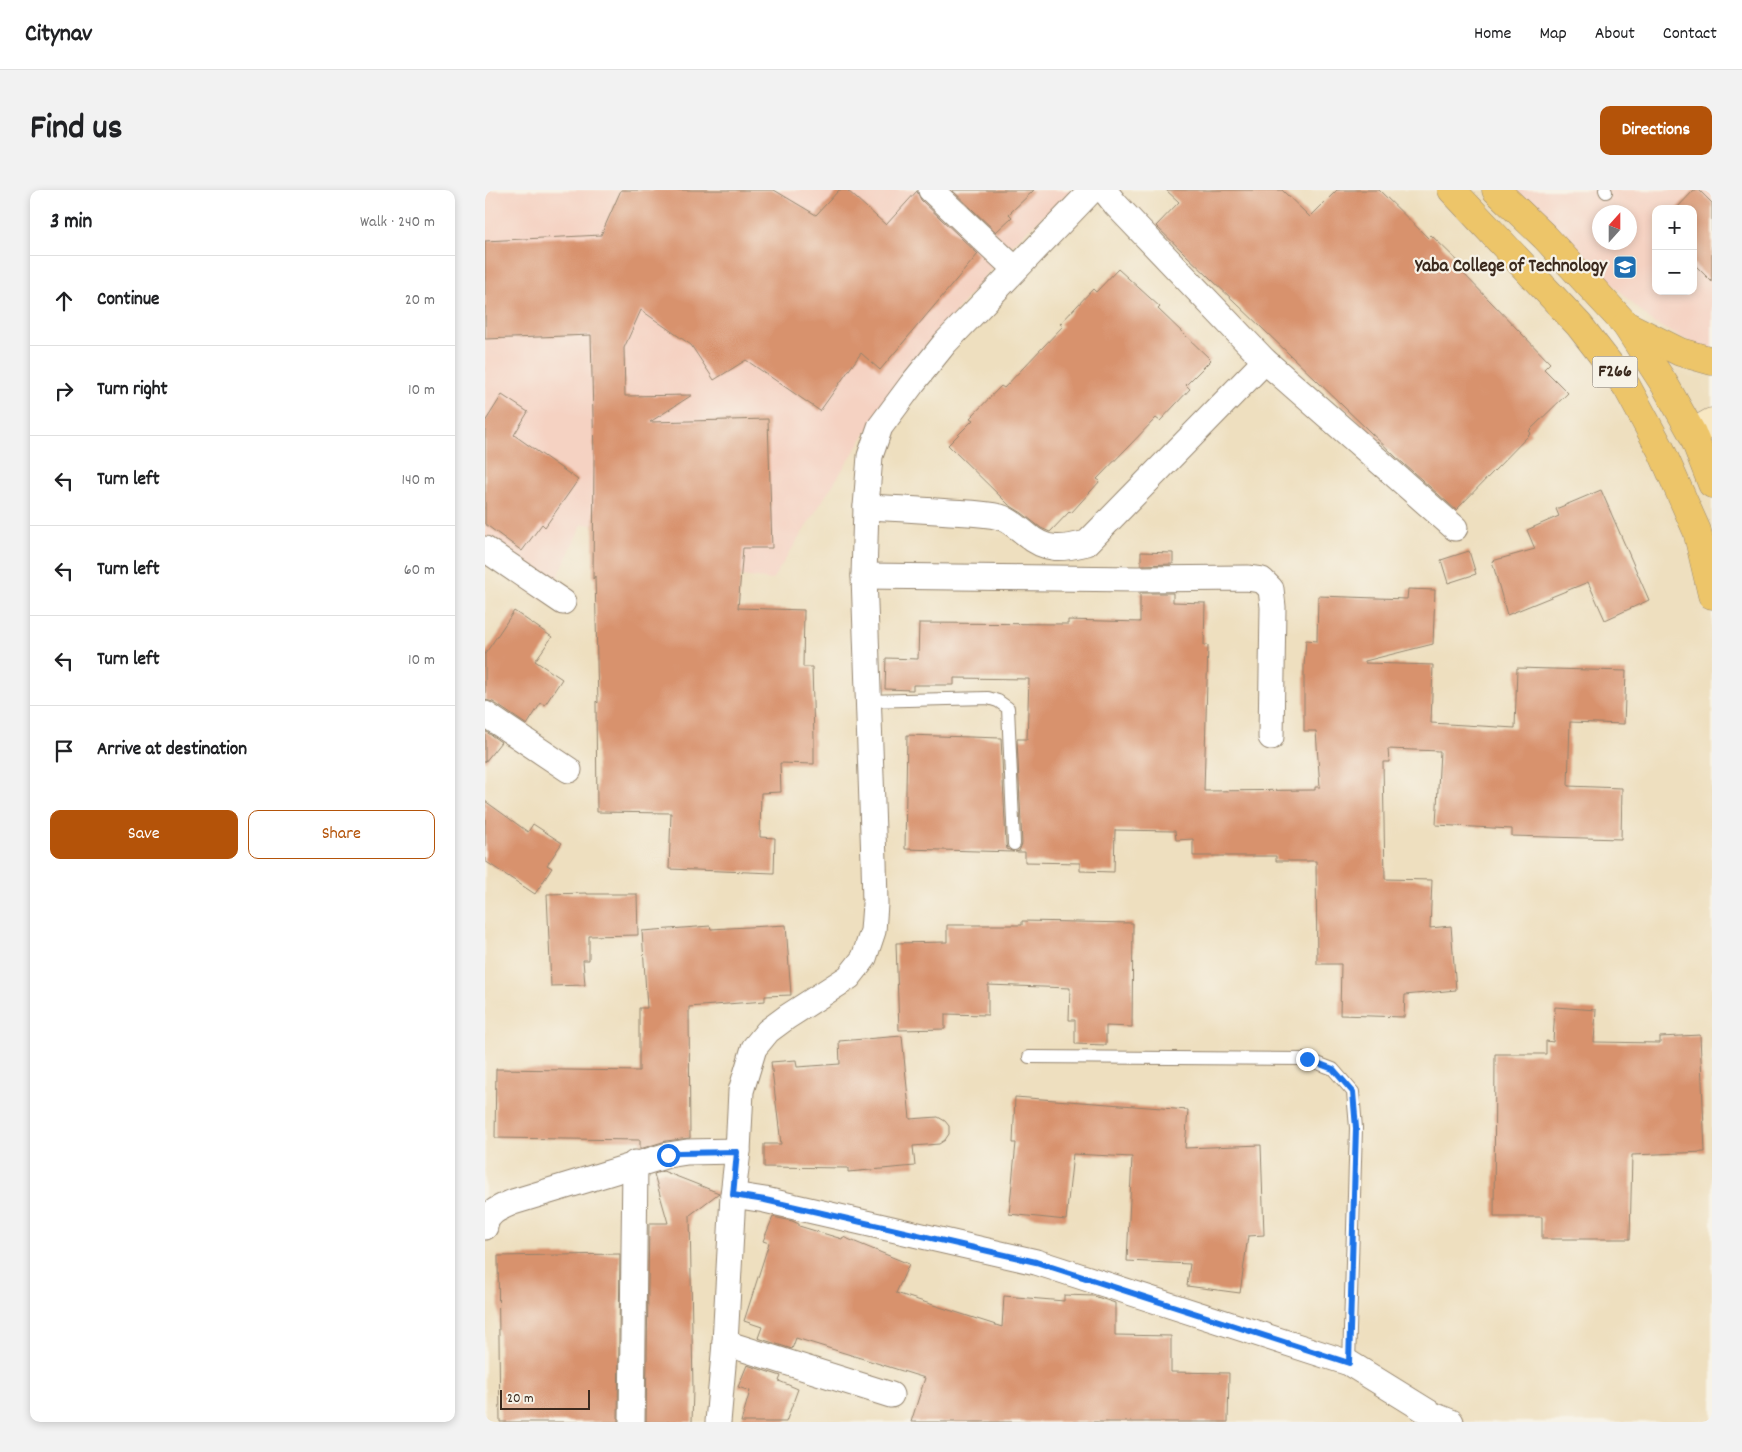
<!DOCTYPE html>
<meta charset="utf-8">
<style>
body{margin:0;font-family:Dekko,sans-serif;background:#f2f2f2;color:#202124}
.controls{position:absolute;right:15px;top:15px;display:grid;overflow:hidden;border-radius:10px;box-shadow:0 2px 8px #0003}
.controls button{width:45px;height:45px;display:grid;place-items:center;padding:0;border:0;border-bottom:1px solid #e0e0e0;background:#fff;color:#202124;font:25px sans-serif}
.compass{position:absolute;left:1107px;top:15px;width:45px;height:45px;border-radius:50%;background:#fff;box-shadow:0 2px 8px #0003;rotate:21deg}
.scale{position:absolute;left:15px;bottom:12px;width:90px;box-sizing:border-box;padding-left:5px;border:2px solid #3b2a1e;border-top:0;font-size:14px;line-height:18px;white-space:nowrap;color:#3b2a1e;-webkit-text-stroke:4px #f7f3e8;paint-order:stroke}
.stop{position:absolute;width:15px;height:15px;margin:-11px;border:4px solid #1a73e8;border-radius:50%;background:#fff}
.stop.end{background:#1a73e8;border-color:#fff;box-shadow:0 1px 5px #0008}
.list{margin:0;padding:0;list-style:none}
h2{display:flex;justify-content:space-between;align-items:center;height:65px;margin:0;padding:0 20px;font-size:21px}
h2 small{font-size:16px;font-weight:400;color:#757577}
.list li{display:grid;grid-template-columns:32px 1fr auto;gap:15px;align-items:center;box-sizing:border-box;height:90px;padding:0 20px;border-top:1px solid #e0e0e0}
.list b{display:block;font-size:19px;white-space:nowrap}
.list em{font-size:16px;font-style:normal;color:#757577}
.actions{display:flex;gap:10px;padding:15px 20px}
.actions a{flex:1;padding:11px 0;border:1px solid #b45309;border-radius:10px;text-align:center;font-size:18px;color:#b45309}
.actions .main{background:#b45309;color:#fff}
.icon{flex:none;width:28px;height:28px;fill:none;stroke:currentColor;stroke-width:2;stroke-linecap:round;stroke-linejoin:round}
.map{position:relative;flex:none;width:1227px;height:1232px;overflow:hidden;border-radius:10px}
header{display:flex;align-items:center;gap:30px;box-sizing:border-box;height:70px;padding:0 25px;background:#fff;border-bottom:1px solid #e0e0e0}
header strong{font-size:24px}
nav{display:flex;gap:28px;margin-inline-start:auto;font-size:18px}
.intro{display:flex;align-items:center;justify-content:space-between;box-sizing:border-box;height:120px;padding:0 30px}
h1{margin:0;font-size:35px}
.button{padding:12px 22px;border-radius:10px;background:#b45309;color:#fff;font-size:18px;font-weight:700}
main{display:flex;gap:30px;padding:0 30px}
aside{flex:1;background:#fff;border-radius:10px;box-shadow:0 2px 8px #0003}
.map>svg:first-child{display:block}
</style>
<header>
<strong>Citynav</strong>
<nav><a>Home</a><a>Map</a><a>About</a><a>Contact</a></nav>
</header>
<div class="intro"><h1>Find us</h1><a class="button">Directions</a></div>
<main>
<aside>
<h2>3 min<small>Walk · 240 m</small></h2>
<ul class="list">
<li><svg class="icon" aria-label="ahead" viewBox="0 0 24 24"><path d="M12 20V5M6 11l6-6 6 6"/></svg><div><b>Continue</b></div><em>20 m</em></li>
<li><svg class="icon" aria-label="right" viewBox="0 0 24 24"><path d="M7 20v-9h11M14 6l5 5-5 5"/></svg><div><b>Turn right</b></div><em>10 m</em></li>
<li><svg class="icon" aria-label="left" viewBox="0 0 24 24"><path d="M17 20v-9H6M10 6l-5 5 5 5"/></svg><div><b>Turn left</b></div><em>140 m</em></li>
<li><svg class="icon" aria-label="left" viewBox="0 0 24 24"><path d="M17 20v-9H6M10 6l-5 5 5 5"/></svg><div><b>Turn left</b></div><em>60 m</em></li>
<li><svg class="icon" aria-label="left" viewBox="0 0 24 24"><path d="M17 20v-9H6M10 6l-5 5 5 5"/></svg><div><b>Turn left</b></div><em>10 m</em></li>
<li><svg class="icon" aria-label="arrive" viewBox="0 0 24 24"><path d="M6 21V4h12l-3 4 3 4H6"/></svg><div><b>Arrive at destination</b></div></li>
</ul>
<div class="actions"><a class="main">Save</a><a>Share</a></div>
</aside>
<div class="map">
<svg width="1227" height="1232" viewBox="0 0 1227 1232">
<rect width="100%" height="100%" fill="#f7f3e8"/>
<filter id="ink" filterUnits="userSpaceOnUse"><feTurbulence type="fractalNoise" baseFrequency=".02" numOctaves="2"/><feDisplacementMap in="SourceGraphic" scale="10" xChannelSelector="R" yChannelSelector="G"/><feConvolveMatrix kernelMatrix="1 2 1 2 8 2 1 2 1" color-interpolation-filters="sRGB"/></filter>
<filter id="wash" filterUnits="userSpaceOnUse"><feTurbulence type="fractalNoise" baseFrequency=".0096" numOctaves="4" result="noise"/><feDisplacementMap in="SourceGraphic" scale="20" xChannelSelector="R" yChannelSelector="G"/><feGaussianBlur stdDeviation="1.12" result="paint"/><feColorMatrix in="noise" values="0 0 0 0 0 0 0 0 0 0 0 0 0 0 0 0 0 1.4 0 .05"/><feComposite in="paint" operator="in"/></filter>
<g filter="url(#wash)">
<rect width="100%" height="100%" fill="#eedfbf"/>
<g fill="#f5d2c2" fill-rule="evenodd">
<path d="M0,0H587L524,57L416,188L287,390L176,375L156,338L97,334L61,412L0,373Z"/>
<path d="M1028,0H1227V163L1168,133ZM1171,19H1208V101H1171ZM1114,22H1144V52H1114Z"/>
</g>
<g id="blocks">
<g fill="#d8926d">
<path d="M136,0H289L331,25L354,0H362L401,35L432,1L436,10L493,64L395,180L376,163L335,221L261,170L229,190L206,155L156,120L139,158L140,206L207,205L165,232L283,229L287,358H258L253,418L319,420L318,477H327L329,548V574L295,573L296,602L276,603L275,647L290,648L289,683L184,679L186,623L112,622L111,511L113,513L110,386L108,389L109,267L106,145L0,149V51L116,45Z"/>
<path d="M467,0H549L524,24L527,27L511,42Z"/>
<path d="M681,0H797L825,27L852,0H894L943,48L946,45L980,78L977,82L1065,173L1059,179L1083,203L1044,241L1046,243L971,320L911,267L671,36L694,12Z"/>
<path d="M1209,0H1214L1227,13V92L1208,73V19H1191Z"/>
<path d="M633,79L675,117L673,119L726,170L701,195L705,199L675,231L671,228L612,289L615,291L586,323L585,321L565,342L556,338L537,323L524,315L463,255L488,230L485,228L516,196L519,198L578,136L575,134L608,99L611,102Z"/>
<path d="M17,205L43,222L29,245L93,290L60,337L57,334L37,361L0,334V232Z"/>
<path d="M1116,300L1164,410L1120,430L1103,392L1022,425L1007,371L1050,359L1042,340L1074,326L1071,319Z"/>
<path d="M984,361L991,384L963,393L956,370Z"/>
<path d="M656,362L688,363V374L656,375Z"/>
<path d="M923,399L950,400L948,454L880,471V473L948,475L946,533L1030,538L1032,478L1141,481L1139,534L1085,532L1083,596L1137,598L1136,649L1027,646V639L951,635L955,561L903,559L904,572H898L900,689L947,690L945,738L966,736L971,800L920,805L919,827L855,825L856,774H832L831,671H791V666H708V649L691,650L690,641L630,640L629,682L595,681V673L540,672V662H530L534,661L537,654L532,549H542L544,489L469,488V495H428V500L400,499L401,468L433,469L434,433L583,434V430L655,432V403H688V412L720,413L719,455H723L719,601L830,600V597H835L831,541H819V476L821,450L832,451L833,406L922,409Z"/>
<path d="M29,421L67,447L50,471L77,489L60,515L56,513L42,535L8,512L0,510V464Z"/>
<path d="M0,541L16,552L0,572Z"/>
<path d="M422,545L516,548L521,654L522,659L529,662L420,659Z"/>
<path d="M0,611L43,642L48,634L77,653L62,675L67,678L50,704L0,671Z"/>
<path d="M102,703V704H152L153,745L104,746V770H98L100,795L66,796L62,704Z"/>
<path d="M537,731L648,733L647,837L621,836V855L590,854V830H584L585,798L503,795V825L460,824V839L414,840L411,753L462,752V735H537Z"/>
<path d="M301,735L306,805L280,806V811L204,817L205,948L181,951L155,959V950L10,948L11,879L154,881V818H162L157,741L225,736L226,739Z"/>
<path d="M1070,817L1111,820L1109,852L1175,853V847L1215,845L1220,962L1147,965L1145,1049H1057V1027H1009L1010,864H1061V851L1068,852Z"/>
<path d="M417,846L425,929L453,927L460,931L464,936V944L460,950L454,954L428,956L430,976L363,982V978L279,977V954H296L286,872L311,870L312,877L355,874L354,851Z"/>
<path d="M530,907L703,920L700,958L776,955L779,1045L763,1046L755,1103L702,1096L705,1074L642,1071L647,967L588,964L581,1030L524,1024L531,953H528Z"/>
<path d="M178,981L234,1003L205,1025L208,1200L207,1232H161L164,1033H183L169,984Z"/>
<path d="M288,1027L307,1031L314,1034V1036L357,1049L358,1047L424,1074L411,1103L517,1137L519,1106L579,1111V1105L609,1106L630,1113V1145L686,1146V1182L744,1183L743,1232H426L440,1188L311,1148L307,1159L273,1148L277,1137L259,1131L284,1053L278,1051Z"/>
<path d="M135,1064L133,1232H15L13,1066Z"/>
<path d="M262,1175L296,1186L294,1191L313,1199L301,1232H256L265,1201L253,1197Z"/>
</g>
</g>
</g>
<g filter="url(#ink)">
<use href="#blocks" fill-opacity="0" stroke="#94846e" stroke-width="1"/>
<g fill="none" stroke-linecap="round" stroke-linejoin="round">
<g stroke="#94846e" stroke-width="14">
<g id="lane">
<path d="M1120,0L1121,2"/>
<path d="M382,511L503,508L513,511L523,518L529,654"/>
<path d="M544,867L822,869L848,879L868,902L871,938L864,1173"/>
</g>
</g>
<g stroke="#94846e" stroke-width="27">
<g id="street">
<path d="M446,0L530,79"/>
<path d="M619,0L631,15L780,171L970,338"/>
<path d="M381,317C409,318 437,320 465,322C482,323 499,323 515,327C525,330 533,338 541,344C561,362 578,359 602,353L780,171"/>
<path d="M0,359L78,412"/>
<path d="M379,386L652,389L762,388L777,390L786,399L788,417L786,547"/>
<path d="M0,524L84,580"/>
<path d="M248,1005L280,1010L551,1072L864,1173L948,1225L966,1232"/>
<path d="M0,1037C1,1022 17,1017 28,1012L183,965L202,962L253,961"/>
<path d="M240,1153L406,1205"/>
<path d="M147,1232L150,973"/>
<path d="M233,1232L240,1153L248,1005L253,961L256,901L269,858L283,841L302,827L364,787L379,768L388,741L390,714L389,671L379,386L381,317L385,266L395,237L427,194L460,153L607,0"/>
</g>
</g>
<g stroke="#94846e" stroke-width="29">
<path id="secondary" d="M1207,243L1227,232"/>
</g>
<g stroke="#94846e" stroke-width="29">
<g id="highway">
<path d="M967,0L1094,135L1142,197L1176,260L1212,341L1227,405"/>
<path d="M1011,0L1060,47L1141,135L1180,195L1207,243L1227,294"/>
<path d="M1141,135L1195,162L1227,171"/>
</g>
</g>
<use href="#lane" stroke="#fff" stroke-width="12"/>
<use href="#street" stroke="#fff" stroke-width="25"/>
<use href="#secondary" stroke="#f8e8c3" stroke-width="28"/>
<use href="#highway" stroke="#edc569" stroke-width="28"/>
</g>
</g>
<g fill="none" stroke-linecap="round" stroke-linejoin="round" filter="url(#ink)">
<path stroke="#1a73e8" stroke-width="6" d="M183,965L194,963L252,962L248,1005L280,1010L551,1072L864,1173L871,938L868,902L848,879L822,869"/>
</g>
<defs>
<g id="university-square" transform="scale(1.25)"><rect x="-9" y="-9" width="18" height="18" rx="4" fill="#1f6fb2" stroke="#f7f3e8"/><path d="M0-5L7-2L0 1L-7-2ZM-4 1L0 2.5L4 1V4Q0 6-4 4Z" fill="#fff"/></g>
</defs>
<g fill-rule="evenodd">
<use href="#university-square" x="1140" y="77"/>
</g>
<g text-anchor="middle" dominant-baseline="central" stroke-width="4.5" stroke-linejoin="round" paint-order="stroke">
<rect fill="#f7f3e8" stroke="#73665b" stroke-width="1" x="1107.5" y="166.5" width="45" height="31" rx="4"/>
<g font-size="18" font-weight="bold" fill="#3b2a1e">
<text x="1130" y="182">F266</text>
</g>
<g font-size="19" font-weight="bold" fill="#3b2a1e" stroke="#f7f3e8" text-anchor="end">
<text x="1122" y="77">Yaba College of Technology</text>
</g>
</g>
</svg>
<div class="controls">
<button>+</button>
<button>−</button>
</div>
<svg class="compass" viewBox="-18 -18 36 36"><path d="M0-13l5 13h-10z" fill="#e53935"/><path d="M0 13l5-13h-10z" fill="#757577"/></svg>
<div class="scale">20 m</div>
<div class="stop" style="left:183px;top:965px"></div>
<div class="stop end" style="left:822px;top:869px"></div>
</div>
</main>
